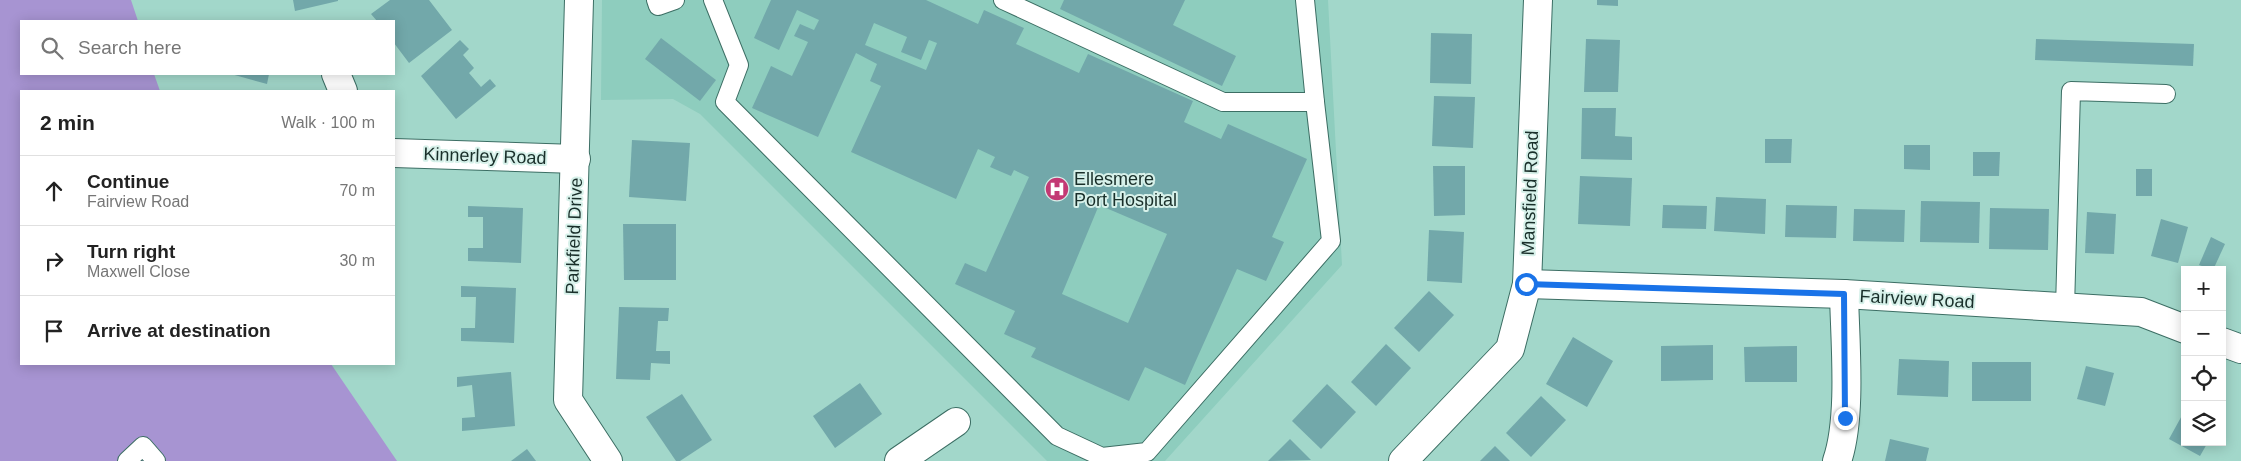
<!DOCTYPE html>
<meta charset="utf-8">
<style>
body{margin:0;font-family:Helvetica,sans-serif;background:#f2f2f2;color:#222}
.controls{position:absolute;right:15px;bottom:15px;display:grid;overflow:hidden;border-radius:0px;box-shadow:0 2px 12px #0003}
.controls button{width:45px;height:45px;display:grid;place-items:center;padding:0;border:0;border-bottom:1px solid #e0e0e0;background:#fff;color:#222;font:25px sans-serif}
.stop{position:absolute;width:15px;height:15px;margin:-11px;border:4px solid #1a73e8;border-radius:50%;background:#fff}
.stop.end{background:#1a73e8;border-color:#fff;box-shadow:0 1px 5px #0008}
.list{margin:0;padding:0;list-style:none}
h2{display:flex;justify-content:space-between;align-items:center;height:65px;margin:0;padding:0 20px;font-size:21px}
h2 small{font-size:16px;font-weight:400;color:#767676}
.list li{display:grid;grid-template-columns:32px 1fr auto;gap:15px;align-items:center;box-sizing:border-box;height:70px;padding:0 20px;border-top:1px solid #e0e0e0}
.list b{display:block;font-size:19px;white-space:nowrap}
.list p{margin:0;font-size:16px;white-space:nowrap;color:#767676}
.list em{font-size:16px;font-style:normal;color:#767676}
.icon{flex:none;width:28px;height:28px;fill:none;stroke:currentColor;stroke-width:2;stroke-linecap:round;stroke-linejoin:round}
.map{position:relative;flex:none;width:2241px;height:461px;overflow:hidden}
.search{position:absolute;background:#fff;box-shadow:0 2px 12px #0003;left:20px;top:20px;width:375px;height:55px;display:flex;align-items:center;gap:12px;box-sizing:border-box;padding:0 18px;border-radius:0px;color:#767676;font-size:19px}
.panel{position:absolute;background:#fff;box-shadow:0 2px 12px #0003;left:20px;top:90px;width:375px;height:275px;border-radius:0px}
.map>svg:first-child{display:block}
</style>
<div class="map">
<svg width="2241" height="461" viewBox="0 0 2241 461">
<rect width="100%" height="100%" fill="#a2d7ca"/>
<path fill="#8ecdbe" d="M602,0H1328L1342,265L1165,461H1047L700,114L673,99L601,100Z"/>
<path fill="#a794d2" d="M0,0H131L138,21H21V74H154L160,91H21V364H331L397,461H0Z"/>
<g fill="#72a8aa" fill-rule="evenodd">
<path d="M293,0H338V1L295,11Z"/>
<path d="M390,0H429L452,30L409,63L394,43V21H377L371,14Z"/>
<path d="M771,0H926L978,24L984,10L1024,28L1016,44L1079,73L1088,54L1193,101L1184,122L1221,139L1228,124L1307,159L1272,237L1284,242L1266,281L1237,269L1185,385L1145,367L1129,401L1031,357L1036,348L1004,334L1015,311L955,284L965,263L986,272L1029,177L1014,170L1011,176L990,167L995,157L978,149L956,199L851,152L881,86L870,81L877,64L856,53L818,137L752,108L771,66L792,76L808,42L794,36L800,24L814,30L819,20L797,10L779,50L754,38ZM874,23L907,37L901,52L921,60L929,40L937,43L926,70L865,45ZM1099,205L1167,234L1128,323L1062,294Z"/>
<path d="M1064,0H1185L1173,25L1236,56L1222,86L1060,9Z"/>
<path d="M1597,0H1618V6L1597,5Z"/>
<path d="M1431,33L1472,34L1471,84L1430,83Z"/>
<path d="M661,38L716,80L700,101L645,59Z"/>
<path d="M1586,39L1620,40L1618,92H1584Z"/>
<path d="M2036,39L2194,44L2193,66L2035,60Z"/>
<path d="M460,40L469,49L463,55L474,68L469,73L481,87L490,79L496,86L456,119L421,76Z"/>
<path d="M231,74H269L267,84Z"/>
<path d="M1434,96L1475,97L1473,148L1432,146Z"/>
<path d="M1582,108H1616L1615,136L1632,137V160L1581,159Z"/>
<path d="M1765,139H1792L1791,163H1765Z"/>
<path d="M632,140L690,143L686,201L629,197Z"/>
<path d="M1904,145H1930V170L1904,169Z"/>
<path d="M1973,152H2000L1999,176H1973Z"/>
<path d="M1433,166H1465V215L1434,216Z"/>
<rect x="2136" y="169" width="16" height="27"/>
<path d="M1580,176L1632,178L1630,226L1578,224Z"/>
<path d="M1716,197L1766,199L1765,234L1714,231Z"/>
<path d="M1921,201L1980,202L1979,243L1920,242Z"/>
<path d="M1663,205L1707,206L1706,229L1662,228Z"/>
<path d="M1786,205L1837,206L1836,238L1785,237Z"/>
<path d="M468,206L523,208L521,263L468,261V248H483V217H468Z"/>
<path d="M1990,208L2049,209L2048,250L1989,249Z"/>
<path d="M1854,209L1905,210L1904,242L1853,241Z"/>
<path d="M2087,212L2116,214L2114,254L2085,253Z"/>
<path d="M2161,219L2188,227L2178,263L2151,256Z"/>
<path d="M623,224H676V280H624Z"/>
<path d="M1429,230L1464,232L1462,283L1427,281Z"/>
<path d="M2211,237L2225,244L2213,270L2199,265Z"/>
<path d="M461,286L516,288L514,343L461,341V328H475L476,297H461Z"/>
<path d="M1429,291L1454,315L1419,352L1394,328Z"/>
<path d="M619,307L669,308L668,321H658L656,351H670V364L651,363L650,380L616,379Z"/>
<path d="M1573,337L1613,361L1587,407L1546,384Z"/>
<path d="M1386,344L1411,368L1376,406L1351,382Z"/>
<path d="M1713,345V380L1661,381V346Z"/>
<path d="M1797,346V382H1745L1744,347Z"/>
<path d="M1899,359L1949,361L1948,397L1897,395Z"/>
<rect x="1972" y="362" width="59" height="39"/>
<path d="M2086,366L2114,373L2105,406L2077,399Z"/>
<path d="M511,372L515,426L462,431V418L475,417L472,385L457,387V377Z"/>
<path d="M860,383L882,414L835,448L813,416Z"/>
<path d="M1327,384L1356,412L1321,449L1292,421Z"/>
<path d="M682,394L712,440L680,461H676L646,417Z"/>
<path d="M1541,396L1566,420L1531,457L1506,433Z"/>
<path d="M2185,410V442H2208L2200,456L2169,439Z"/>
<path d="M1290,439L1311,460L1268,461Z"/>
<path d="M1890,439L1929,448L1926,461H1885Z"/>
<path d="M1495,446L1510,461H1480Z"/>
<path d="M527,449L536,461H511Z"/>
</g>
<g fill="none" stroke-linecap="round" stroke-linejoin="round">
<g stroke="#3c6e64" stroke-width="20">
<g id="lane">
<path d="M656,0L658,6L675,0"/>
<path d="M713,0L739,65L725,102L1057,436L1102,457L1147,452L1331,241L1315,102H1223L1003,0"/>
<path d="M1305,0L1315,102"/>
<path d="M2065,308L2071,91L2166,94"/>
<path d="M127,461L143,446L156,461"/>
</g>
</g>
<g stroke="#3c6e64" stroke-width="30">
<g id="street">
<path d="M579,0L568,400L608,461"/>
<path d="M336,74L343,91"/>
<path d="M394,153L576,159"/>
<path d="M1527,284L1844,294L2141,312L2185,329"/>
<path d="M2222,342L2241,349"/>
<path d="M899,461L956,422"/>
<path d="M1403,461L1510,349L1527,284L1538,0"/>
<path d="M1837,461C1852,418 1845,342 1844,294"/>
</g>
</g>
<use href="#lane" stroke="#fff" stroke-width="18"/>
<use href="#street" stroke="#fff" stroke-width="28"/>
</g>
<g fill="none" stroke-linecap="round" stroke-linejoin="round">
<path stroke="#1a73e8" stroke-width="6" d="M1526,284L1844,294L1845,418"/>
</g>
<defs>
<g id="hospital-disc" transform="scale(1.25)"><circle r="9.5" fill="#c33974" stroke="#d7f1ea"/><path d="M-5-5h3v3.5h4V-5h3V5h-3V1.5h-4V5h-3Z" fill="#fff"/></g>
</defs>
<g fill-rule="evenodd">
<use href="#hospital-disc" x="1057" y="189"/>
</g>
<g text-anchor="middle" dominant-baseline="central" stroke-width="4" stroke-linejoin="round" paint-order="stroke">
<g font-size="18" fill="#192f2a" stroke="#d7f1ea">
<text transform="translate(485 156) rotate(2)">Kinnerley Road</text>
<text transform="translate(1530 193) rotate(-88)">Mansfield Road</text>
<text transform="translate(574 236) rotate(-88)">Parkfield Drive</text>
<text transform="translate(1917 299) rotate(3)">Fairview Road</text>
</g>
<g font-size="18" fill="#192f2a" stroke="#d7f1ea" text-anchor="start">
<text x="1074" y="179">Ellesmere<tspan x="1074" dy="21">Port Hospital</tspan></text>
</g>
</g>
</svg>
<div class="controls">
<button>+</button>
<button>−</button>
<button><svg class="icon" aria-label="locate" viewBox="0 0 24 24"><circle cx="12" cy="12" r="6"/><path d="M12 2v4M12 18v4M2 12h4M18 12h4"/></svg></button>
<button><svg class="icon" aria-label="layers" viewBox="0 0 24 24"><path d="M12 4l9 5-9 5-9-5zM3 14l9 5 9-5"/></svg></button>
</div>
<div class="stop" style="left:1526px;top:284px"></div>
<div class="stop end" style="left:1845px;top:418px"></div>
<div class="search"><svg class="icon" aria-label="search" viewBox="0 0 24 24"><circle cx="10" cy="10" r="6"/><path d="M15 15l6 6"/></svg>Search here</div>
<section class="panel">
<h2>2 min<small>Walk · 100 m</small></h2>
<ul class="list">
<li><svg class="icon" aria-label="ahead" viewBox="0 0 24 24"><path d="M12 20V5M6 11l6-6 6 6"/></svg><div><b>Continue</b><p>Fairview Road</p></div><em>70 m</em></li>
<li><svg class="icon" aria-label="right" viewBox="0 0 24 24"><path d="M7 20v-9h11M14 6l5 5-5 5"/></svg><div><b>Turn right</b><p>Maxwell Close</p></div><em>30 m</em></li>
<li><svg class="icon" aria-label="arrive" viewBox="0 0 24 24"><path d="M6 21V4h12l-3 4 3 4H6"/></svg><div><b>Arrive at destination</b></div></li>
</ul>
</section>
</div>
